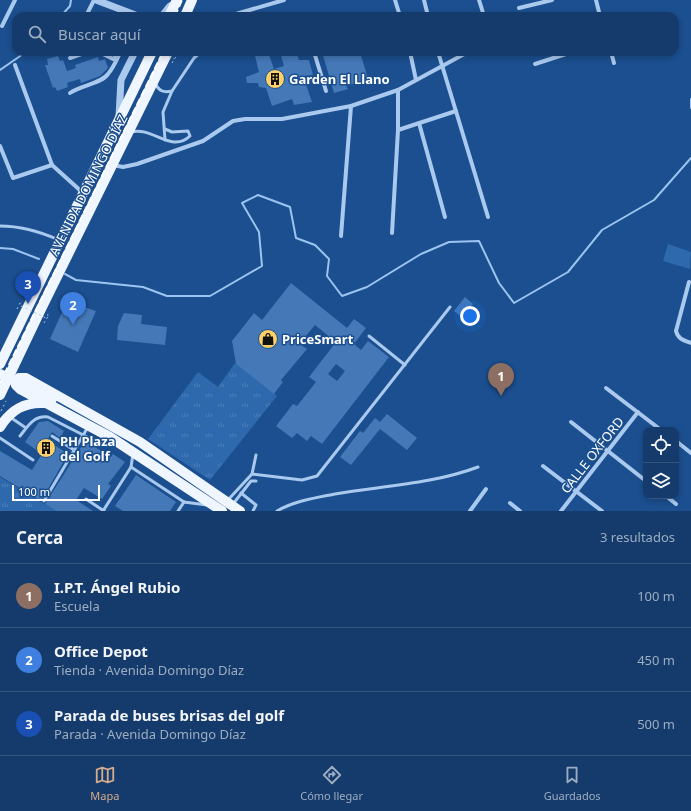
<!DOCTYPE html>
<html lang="es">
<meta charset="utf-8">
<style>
body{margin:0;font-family:"Noto Sans",sans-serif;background:#1d4271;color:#f1f3f6}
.controls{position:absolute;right:12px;bottom:12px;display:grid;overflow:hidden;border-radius:8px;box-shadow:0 2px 6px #0003}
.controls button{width:36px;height:36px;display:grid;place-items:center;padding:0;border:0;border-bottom:1px solid #33557e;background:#143b6b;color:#f1f3f6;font:20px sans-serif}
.scale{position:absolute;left:12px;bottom:10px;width:88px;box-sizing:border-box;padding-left:4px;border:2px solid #fff;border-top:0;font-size:11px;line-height:14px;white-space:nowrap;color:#fff;-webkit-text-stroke:3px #1b4f8f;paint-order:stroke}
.you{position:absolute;left:470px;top:316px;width:14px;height:14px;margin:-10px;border:3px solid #fff;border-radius:50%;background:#1a73e8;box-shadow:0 0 0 6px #1a73e833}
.badge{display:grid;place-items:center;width:26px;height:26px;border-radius:50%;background:#d6ab8b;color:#fff;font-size:13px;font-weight:700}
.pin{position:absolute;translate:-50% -33px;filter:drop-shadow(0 1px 2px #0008)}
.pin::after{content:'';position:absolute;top:21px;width:14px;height:12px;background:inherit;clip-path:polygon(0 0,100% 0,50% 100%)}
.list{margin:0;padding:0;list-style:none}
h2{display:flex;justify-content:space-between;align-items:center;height:52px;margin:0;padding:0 16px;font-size:17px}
h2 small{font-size:13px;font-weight:400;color:#9dadc1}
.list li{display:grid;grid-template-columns:26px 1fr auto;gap:12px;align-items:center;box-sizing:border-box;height:64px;padding:0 16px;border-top:1px solid #33557e}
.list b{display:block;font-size:15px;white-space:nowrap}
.list p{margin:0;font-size:13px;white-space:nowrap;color:#9dadc1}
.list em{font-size:13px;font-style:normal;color:#9dadc1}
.icon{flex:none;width:22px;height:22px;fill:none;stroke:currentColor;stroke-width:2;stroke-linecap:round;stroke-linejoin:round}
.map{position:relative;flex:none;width:691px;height:511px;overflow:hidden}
.search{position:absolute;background:#143b6b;box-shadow:0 2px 6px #0003;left:12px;right:12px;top:12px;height:44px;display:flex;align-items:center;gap:10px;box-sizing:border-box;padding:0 14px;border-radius:12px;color:#9dadc1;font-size:15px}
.sheet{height:244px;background:#143b6b}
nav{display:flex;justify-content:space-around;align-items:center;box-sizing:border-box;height:56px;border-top:1px solid #33557e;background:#143b6b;font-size:11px;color:#9dadc1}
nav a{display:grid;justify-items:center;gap:2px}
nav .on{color:#d6ab8b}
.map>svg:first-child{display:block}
</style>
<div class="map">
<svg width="691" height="511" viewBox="0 0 691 511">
<defs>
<pattern id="grass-tufts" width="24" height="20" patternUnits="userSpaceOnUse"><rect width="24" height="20" fill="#2e69ad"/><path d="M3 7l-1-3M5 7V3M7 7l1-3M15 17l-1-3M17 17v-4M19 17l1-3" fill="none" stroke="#4d80b9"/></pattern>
</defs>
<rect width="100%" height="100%" fill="#1b4f8f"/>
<g fill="url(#grass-tufts)">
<path d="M235,363L277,396L210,480L148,439L198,372L218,387Z"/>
<path d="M0,477L56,511H0Z"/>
</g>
<path fill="#2e69ad" d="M668,244L691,252L690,269L663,261Z"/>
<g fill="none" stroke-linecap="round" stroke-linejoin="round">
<g stroke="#9cc4f0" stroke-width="2">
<path d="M61,16L70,6L71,0"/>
<path d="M0,70L26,52"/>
<path d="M691,99V108"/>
<path d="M0,248L13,249L39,259"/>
<path d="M65,274L76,280L143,287L167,296H210L262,266L259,232L242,203L258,195L290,207L296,238L315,245L329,259L327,276L342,296L367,287L421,254L449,242L479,241L499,283L514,303L568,272L602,230L654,200L691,158"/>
</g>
</g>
<g fill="#4478b7" fill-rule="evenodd">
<path d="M254,52H268L274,69L284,66L280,52H296L299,60H309L313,75L303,76L312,102L294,105L292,99L272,106L266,88L259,87L258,83H247L246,77L259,72Z"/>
<path d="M322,52H360L368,79L346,86L348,89L334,93Z"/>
<path d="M58,56L60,61L63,60L67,71L76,68L75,65L98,57L99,61L105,59L108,68L100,76L81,83L80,79L70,82L67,83L68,87L57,91L55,87L53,88L45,65H48L47,59Z"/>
<path d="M291,283L347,328L354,319L366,328L354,344L361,350L368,341L389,357L322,444L311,436L307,441L297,433L292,438L276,426L293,404L297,406L316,382L309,377L336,342L315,325L299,344L307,349L281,380L283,382L274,394L236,364L232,341L254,313L262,320ZM336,364L345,371L337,381L328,374Z"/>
<path d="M465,297L473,304L462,317L454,311Z"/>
<path d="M67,301L96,311L78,352L50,339Z"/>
<path d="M124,313L142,315L141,324L167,327L165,345L117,340L118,326Z"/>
<path d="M387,414L417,438L407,450L380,429L351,465L340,457L360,431L363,433L375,418L380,422Z"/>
<path d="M48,421L64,431L60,438L52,432L47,440L68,454L41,501L0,476V451L32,470L42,454L25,442L39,422Z"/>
<path d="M85,441L111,457L113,454L125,462L108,484L111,486L102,499L84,488L76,500L93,511H56L45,504Z"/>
<path d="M136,475L176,502L170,511H123L115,506Z"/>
</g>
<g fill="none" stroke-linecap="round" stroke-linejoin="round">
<g stroke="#a9c9ee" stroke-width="1" stroke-dasharray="2 3" stroke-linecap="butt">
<path d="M172,63L177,55L175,54"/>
<path d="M17,309L21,301"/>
<path d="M44,323L49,315H47"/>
<path d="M1,411L6,401"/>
</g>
<g stroke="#a9c9ee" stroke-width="3">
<path d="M155,83C159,91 163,93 172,91"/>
<path d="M131,132C153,126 171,154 190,136L188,131L172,132L165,129"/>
<path d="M165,140L163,112L172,91L194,58L201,52"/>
<path d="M0,226C20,226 41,232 59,240"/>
<path d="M369,336L405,365"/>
<path d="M10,417L26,428"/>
<path d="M20,436C28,426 34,415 48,417L97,442L101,443L107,437"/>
<path d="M52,436L74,450"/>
<path d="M0,438L33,460"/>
<path d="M131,467L184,502"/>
<path d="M252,474L256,455"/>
<path d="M241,493L256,505L253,511"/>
<path d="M86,499L104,511"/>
<path d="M44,501L88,427"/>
<path d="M227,501L252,474L302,480L317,476L450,307"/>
<path d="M233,504L251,481H256"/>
<path d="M103,511L131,467L133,454"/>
<path d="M178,511L184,502L207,505"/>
<path d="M277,511C294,501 315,498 335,494C382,486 433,484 478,467"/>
</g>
<g stroke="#a9c9ee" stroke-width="4">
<path d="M395,0L400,16"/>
<path d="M424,0L428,16"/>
<path d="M479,0L484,16"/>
<path d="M596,0L600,16"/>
<path d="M519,8L552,0"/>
<path d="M86,16L94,0"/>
<path d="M229,16L284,0"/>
<path d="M2,26L15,0"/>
<path d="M99,52L113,59L121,52"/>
<path d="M314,52L326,91"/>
<path d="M410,52L416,80"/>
<path d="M438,52L488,217"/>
<path d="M611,52L614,63"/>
<path d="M70,58L87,52"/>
<path d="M535,64L572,52"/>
<path d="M15,65L52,165L82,192"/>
<path d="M70,93C81,85 101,84 108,74C113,68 116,61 119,55"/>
<path d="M419,123L445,217"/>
<path d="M398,130L456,111"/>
<path d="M0,146L13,178L52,165"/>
<path d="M113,165L123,167L137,164L203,141L233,121L245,119H282L351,106L398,90L468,52"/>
<path d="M392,233L398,130V90"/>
<path d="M341,236L351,106"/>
<path d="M689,282L676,331C678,339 683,340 691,343"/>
<path d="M606,388L661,430"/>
<path d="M571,422L646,481"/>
<path d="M676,441L691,453"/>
<path d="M543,466L602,511"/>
<path d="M666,496L676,504"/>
<path d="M510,503L520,511"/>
<path d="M470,511L486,489"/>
<path d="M561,511L638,412"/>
</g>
<g stroke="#a9c9ee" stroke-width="7">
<path d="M96,0L138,16"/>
<path d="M162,16L170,6"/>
<path d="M119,116L121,80L135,52"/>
</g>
<g stroke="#f0f6ff" stroke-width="10">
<path d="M169,16L177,0"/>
<path d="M185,16L192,0"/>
<path d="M0,364L152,52"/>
<path d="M0,395L40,311L168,52"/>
<path d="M0,427C11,410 24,402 44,403"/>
<path d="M222,511L110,437L20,389L16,385L19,378H26L140,442L240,511"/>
</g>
<g stroke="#fff" stroke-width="2" stroke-dasharray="7 3" stroke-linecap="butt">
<path d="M175,16L182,0"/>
<path d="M0,383L163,52"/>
</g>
<g stroke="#a9c9ee" stroke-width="1" stroke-dasharray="2 3" stroke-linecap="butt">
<path d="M160,52L174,59"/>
<path d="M21,306L46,318"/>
</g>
<path stroke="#f0f6ff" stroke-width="10" d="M0,374L52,399"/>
</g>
<defs>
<g id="building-disc" transform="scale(1)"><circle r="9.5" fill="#ffd166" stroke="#1b4f8f"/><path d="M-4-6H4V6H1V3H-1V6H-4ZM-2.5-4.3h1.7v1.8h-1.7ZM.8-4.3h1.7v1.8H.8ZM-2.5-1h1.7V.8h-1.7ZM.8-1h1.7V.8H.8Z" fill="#111"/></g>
<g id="shop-disc" transform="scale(1)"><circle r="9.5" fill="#ffd166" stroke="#1b4f8f"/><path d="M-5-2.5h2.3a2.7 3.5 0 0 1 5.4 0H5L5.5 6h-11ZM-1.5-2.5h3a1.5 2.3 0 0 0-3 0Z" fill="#111"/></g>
</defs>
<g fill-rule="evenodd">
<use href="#building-disc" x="275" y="79"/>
<use href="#shop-disc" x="268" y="339"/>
<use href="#building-disc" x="46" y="448"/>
</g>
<g text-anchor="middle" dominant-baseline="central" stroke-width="3" stroke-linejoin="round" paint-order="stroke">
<g font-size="13" font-weight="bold" fill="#fff" stroke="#1b4f8f" text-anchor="start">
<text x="289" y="79">Garden El Llano</text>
<text x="282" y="339">PriceSmart</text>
<text x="60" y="441">PH Plaza<tspan x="60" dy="15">del Golf</tspan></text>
</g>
<g font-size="13" fill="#fff" stroke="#1b4f8f">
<text transform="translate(88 185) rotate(-63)">AVENIDA DOMINGO DÍAZ</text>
<text transform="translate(592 455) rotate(-52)">CALLE OXFORD</text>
</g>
</g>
</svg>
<div class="controls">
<button><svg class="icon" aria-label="locate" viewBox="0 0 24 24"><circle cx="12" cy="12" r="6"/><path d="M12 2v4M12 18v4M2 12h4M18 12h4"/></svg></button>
<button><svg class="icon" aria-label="layers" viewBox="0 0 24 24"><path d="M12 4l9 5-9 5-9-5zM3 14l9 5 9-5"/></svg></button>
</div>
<div class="scale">100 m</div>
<div class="you"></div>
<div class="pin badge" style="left:501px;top:396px;background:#8d6e63">1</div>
<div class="pin badge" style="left:73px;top:325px;background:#3f7fe0">2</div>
<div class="pin badge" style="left:28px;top:304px;background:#1a4fb4">3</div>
<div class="search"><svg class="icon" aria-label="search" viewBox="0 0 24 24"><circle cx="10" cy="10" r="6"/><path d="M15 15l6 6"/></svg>Buscar aquí</div>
</div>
<section class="sheet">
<h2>Cerca<small>3 resultados</small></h2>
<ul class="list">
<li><span class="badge" style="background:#8d6e63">1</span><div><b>I.P.T. Ángel Rubio</b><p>Escuela</p></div><em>100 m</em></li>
<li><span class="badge" style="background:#3f7fe0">2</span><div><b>Office Depot</b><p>Tienda · Avenida Domingo Díaz</p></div><em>450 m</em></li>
<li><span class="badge" style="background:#1a4fb4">3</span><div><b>Parada de buses brisas del golf</b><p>Parada · Avenida Domingo Díaz</p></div><em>500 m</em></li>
</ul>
</section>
<nav>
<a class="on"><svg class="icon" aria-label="map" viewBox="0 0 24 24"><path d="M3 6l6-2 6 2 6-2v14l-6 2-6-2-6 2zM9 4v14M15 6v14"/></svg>Mapa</a>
<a><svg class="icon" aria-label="directions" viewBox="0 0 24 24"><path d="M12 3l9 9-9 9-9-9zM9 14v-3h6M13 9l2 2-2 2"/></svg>Cómo llegar</a>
<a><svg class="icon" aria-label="saved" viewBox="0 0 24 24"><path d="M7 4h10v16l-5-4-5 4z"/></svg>Guardados</a>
</nav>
